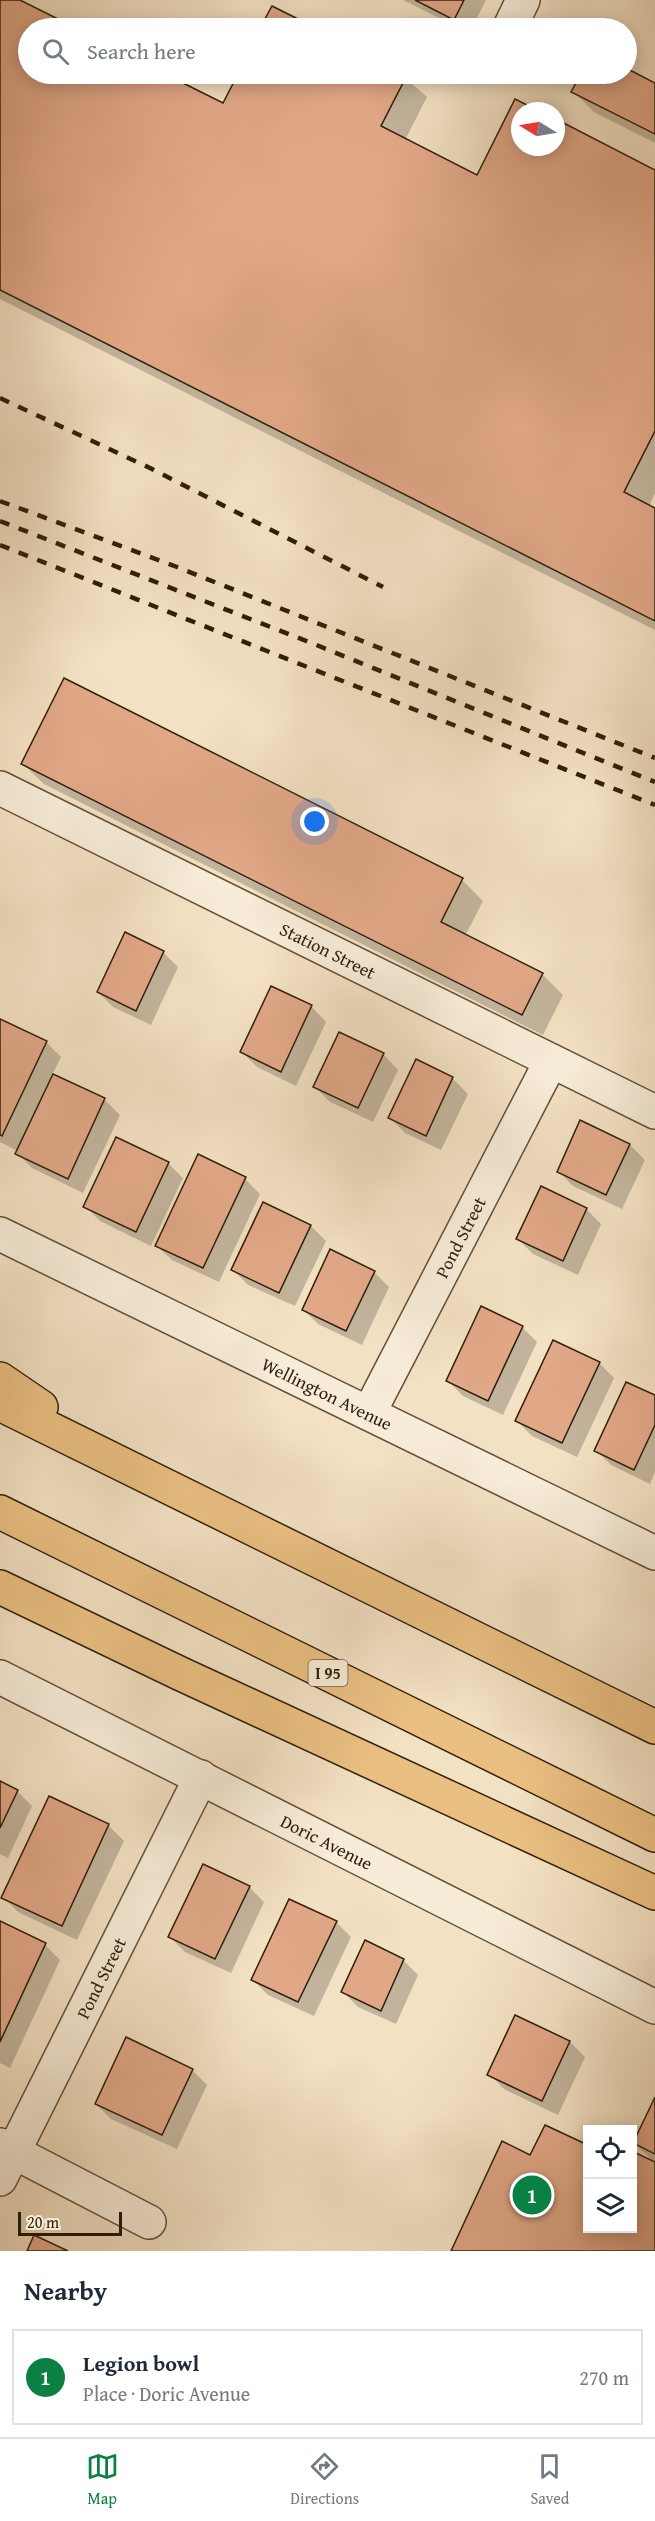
<!DOCTYPE html>
<meta charset="utf-8">
<style>
body{margin:0;font-family:"Gentium Book Plus",serif;background:#f6f6f7;color:#1f2937}
.controls{position:absolute;right:18px;bottom:18px;display:grid;overflow:hidden;border-radius:0px;box-shadow:0 3px 15px #0003}
.controls button{width:54px;height:54px;display:grid;place-items:center;padding:0;border:0;border-bottom:2px solid #e0e1e3;background:#fff;color:#1f2937;font:30px sans-serif}
.compass{position:absolute;left:511px;top:102px;width:54px;height:54px;border-radius:50%;background:#fff;box-shadow:0 3px 15px #0003;rotate:281deg}
.scale{position:absolute;left:18px;bottom:15px;width:104px;box-sizing:border-box;padding-left:6px;border:3px solid #301e09;border-top:0;font-size:16px;line-height:21px;white-space:nowrap;color:#301e09;-webkit-text-stroke:4px #f7ecd8;paint-order:stroke}
.you{position:absolute;left:315px;top:822px;width:21px;height:21px;margin:-15px;border:4px solid #fff;border-radius:50%;background:#1a73e8;box-shadow:0 0 0 9px #1a73e833}
.badge{display:grid;place-items:center;width:39px;height:39px;border-radius:50%;background:#0b8043;color:#fff;font-size:20px;font-weight:700}
.pin{position:absolute;translate:-50% -50%;border:3px solid #fff;box-shadow:0 2px 6px #0006}
.list{margin:0;padding:0;list-style:none}
h2{display:flex;justify-content:space-between;align-items:center;height:78px;margin:0;padding:0 24px;font-size:26px}
h2 small{font-size:20px;font-weight:400;color:#747a83}
.list li{display:grid;grid-template-columns:39px 1fr auto;gap:18px;align-items:center;box-sizing:border-box;height:96px;margin:0 12px 12px;padding:0 12px;border:2px solid #e0e1e3;border-radius:0px}
.list b{display:block;font-size:22px;white-space:nowrap}
.list p{margin:0;font-size:20px;white-space:nowrap;color:#747a83}
.list em{font-size:20px;font-style:normal;color:#747a83}
.icon{flex:none;width:33px;height:33px;fill:none;stroke:currentColor;stroke-width:2;stroke-linecap:round;stroke-linejoin:round}
.map{position:relative;flex:none;width:655px;height:2251px;overflow:hidden}
.search{position:absolute;background:#fff;box-shadow:0 3px 15px #0003;left:18px;right:18px;top:18px;height:66px;display:flex;align-items:center;gap:15px;box-sizing:border-box;padding:0 21px;border-radius:33px;color:#747a83;font-size:22px}
.sheet{height:186px;background:#fff}
nav{display:flex;justify-content:space-around;align-items:center;box-sizing:border-box;height:84px;border-top:2px solid #e0e1e3;background:#fff;font-size:16px;color:#747a83}
nav a{display:grid;justify-items:center;gap:3px}
nav .on{color:#0b8043}
.map>svg:first-child{display:block}
</style>
<div class="map">
<svg width="655" height="2251" viewBox="0 0 655 2251">
<rect width="100%" height="100%" fill="#f3e1c3"/>
<filter id="stains"><feTurbulence type="fractalNoise" baseFrequency=".00333" numOctaves="4"/><feColorMatrix values="0 0 0 0 .2 0 0 0 0 .09 0 0 0 0 .02 0 0 0 .5 -.17"/></filter>
<radialGradient id="worn" r=".72"><stop offset=".6" stop-color="#630" stop-opacity="0"/><stop offset="1" stop-color="#630" stop-opacity=".3"/></radialGradient>
<g fill="#0003">
<path d="M0,0H16L73,28H28V74H162L224,105L239,74H401L427,97L405,140L477,177L516,101L536,111H520V147H556V121L655,171V493L649,506L655,509V630L0,299Z"/>
<path d="M403,0H486L472,28H459Z"/>
<path d="M272,8L313,28H262Z"/>
<path d="M582,74H626L655,84V143L594,112L573,91Z"/>
<path d="M65,680L462,880L483,901L465,936L542,974L563,995L543,1035L44,784L23,764Z"/>
<path d="M163,952L178,967L151,1025L113,1007L98,992Z"/>
<path d="M311,1006L326,1022L296,1086L257,1067L242,1052Z"/>
<path d="M0,1021L46,1042L61,1057L52,1075L105,1100L120,1115L83,1193L32,1168L17,1153L18,1151L0,1142Z"/>
<path d="M383,1054L398,1070L373,1122L330,1102L315,1087Z"/>
<path d="M416,1061L453,1079L468,1094L441,1150L405,1133L390,1118Z"/>
<path d="M630,1145L645,1160L622,1209L573,1186L558,1171Z"/>
<path d="M168,1163L183,1178L151,1246L100,1221L85,1206Z"/>
<path d="M245,1179L260,1194L219,1282L172,1260L156,1245Z"/>
<path d="M264,1204L311,1226L326,1241L295,1306L248,1285L233,1270Z"/>
<path d="M586,1209L601,1224L578,1275L533,1254L518,1239Z"/>
<path d="M374,1272L389,1287L362,1345L318,1324L303,1309Z"/>
<path d="M522,1327L537,1342L503,1415L463,1396L448,1381Z"/>
<path d="M599,1363L614,1378L577,1457L532,1436L517,1421Z"/>
<path d="M655,1397V1472L650,1484L611,1465L596,1450Z"/>
<path d="M0,1783L17,1791L32,1806L8,1858L0,1854Z"/>
<path d="M50,1798L109,1826L124,1841L77,1940L18,1912L3,1897Z"/>
<path d="M249,1887L264,1902L231,1973L185,1952L170,1937Z"/>
<path d="M336,1922L351,1937L314,2016L268,1995L253,1980Z"/>
<path d="M0,1923L45,1945L60,1960L10,2068L0,2063Z"/>
<path d="M403,1960L418,1975L396,2024L358,2007L343,1992Z"/>
<path d="M515,2017L570,2042L585,2057L558,2115L504,2089L489,2074Z"/>
<path d="M192,2070L207,2085L177,2149L111,2119L96,2104Z"/>
<path d="M655,2101V2251H452L531,2157L588,2228H632L654,2162L634,2143Z"/>
</g>
<g fill="#e1a888" stroke="#301e09" stroke-width="1.5">
<path d="M0,0H20L76,28H28V74H165L223,103L238,74H405L407,75L381,126L477,175L515,99L539,111H520V147H556V119L655,170V431L624,492L655,508V621L0,290Z"/>
<path d="M415,0H464L454,20Z"/>
<path d="M272,6L316,28H260Z"/>
<path d="M626,68L655,83V134L571,92L581,74H626Z"/>
<path d="M64,678L463,878L441,922L543,973L522,1015L21,764Z"/>
<path d="M125,932L164,951L136,1011L97,992Z"/>
<path d="M271,986L312,1005L281,1072L240,1052Z"/>
<path d="M0,1019L47,1041L2,1136L0,1135Z"/>
<path d="M339,1032L384,1053L358,1108L313,1087Z"/>
<path d="M416,1059L453,1077L426,1136L388,1118Z"/>
<path d="M53,1074L105,1098L68,1179L15,1154Z"/>
<path d="M580,1120L630,1144L606,1195L557,1172Z"/>
<path d="M116,1137L169,1162L136,1232L83,1207Z"/>
<path d="M198,1154L246,1177L203,1268L155,1246Z"/>
<path d="M541,1186L587,1208L563,1261L516,1239Z"/>
<path d="M263,1202L311,1225L279,1293L231,1270Z"/>
<path d="M330,1249L375,1271L346,1331L302,1310Z"/>
<path d="M481,1306L523,1326L488,1401L446,1381Z"/>
<path d="M553,1340L600,1362L562,1443L515,1421Z"/>
<path d="M626,1382L655,1395V1425L634,1470L594,1451Z"/>
<path d="M0,1781L18,1790L0,1828Z"/>
<path d="M49,1796L109,1824L62,1926L1,1898Z"/>
<path d="M203,1864L250,1886L215,1959L168,1937Z"/>
<path d="M289,1899L337,1921L298,2002L251,1980Z"/>
<path d="M0,1921L46,1943L0,2042Z"/>
<path d="M365,1940L404,1959L381,2011L341,1992Z"/>
<path d="M515,2015L570,2041L542,2101L487,2075Z"/>
<path d="M126,2037L193,2069L162,2135L95,2104Z"/>
<path d="M655,2097V2154L633,2143Z"/>
<path d="M545,2125L588,2145V2228H632V2151L655,2162V2251H451L502,2141L530,2155Z"/>
<path d="M34,2235L68,2251H27Z"/>
</g>
<g fill="none" stroke-linecap="round" stroke-linejoin="round">
<g stroke="#614f38" stroke-width="36">
<g id="minor">
<path d="M511,25L523,0"/>
<path id="s1" d="M0,788L655,1112"/>
<path id="s2" d="M369,1413L551,1061"/>
<path id="s3" d="M0,1677L655,2007"/>
<path d="M0,2145L149,2222"/>
<path id="s4" d="M0,2179L201,1777"/>
</g>
</g>
<g stroke="#614f38" stroke-width="36">
<g id="tertiary">
<path id="s5" d="M0,1234L655,1553"/>
</g>
</g>
<g stroke="#301e09" stroke-width="36">
<g id="motorway">
<path d="M0,1379L41,1407"/>
<path d="M0,1404L655,1727"/>
<path d="M0,1512L655,1835"/>
<path d="M0,1587L179,1673L655,1893"/>
</g>
</g>
<use href="#minor" stroke="#f7ecd8" stroke-width="33"/>
<use href="#tertiary" stroke="#f7ecd8" stroke-width="33"/>
<use href="#motorway" stroke="#eac082" stroke-width="33"/>
<g stroke="#301e09" stroke-width="4.5" stroke-dasharray="10 10" stroke-linecap="butt">
<path d="M0,398L150,468L383,587"/>
<path d="M0,501L177,567L655,758"/>
<path d="M0,521L314,644L655,782"/>
<path d="M0,545L655,805"/>
</g>
</g>
<g text-anchor="middle" dominant-baseline="central" stroke-width="4.5" stroke-linejoin="round" paint-order="stroke">
<rect fill="#f7ecd8" stroke="#6c5c47" stroke-width="1.5" x="308.5" y="1660" width="39" height="26" rx="4.5"/>
<g font-size="16" font-weight="bold" fill="#301e09">
<text x="328" y="1673">I 95</text>
</g>
<g font-size="18" fill="#301e09" stroke="#f7ecd8">
<text stroke="none"><textPath href="#s1" startOffset="366">Station Street</textPath></text>
<text stroke="none"><textPath href="#s2" startOffset="198">Pond Street</textPath></text>
<text stroke="none"><textPath href="#s5" startOffset="364">Wellington Avenue</textPath></text>
<text stroke="none"><textPath href="#s3" startOffset="366">Doric Avenue</textPath></text>
<text stroke="none"><textPath href="#s4" startOffset="225">Pond Street</textPath></text>
</g>
</g>
<rect width="100%" height="100%" filter="url(#stains)"/>
<rect width="100%" height="100%" fill="url(#worn)"/>
</svg>
<div class="controls">
<button><svg class="icon" aria-label="locate" viewBox="0 0 24 24"><circle cx="12" cy="12" r="6"/><path d="M12 2v4M12 18v4M2 12h4M18 12h4"/></svg></button>
<button><svg class="icon" aria-label="layers" viewBox="0 0 24 24"><path d="M12 4l9 5-9 5-9-5zM3 14l9 5 9-5"/></svg></button>
</div>
<svg class="compass" viewBox="-18 -18 36 36"><path d="M0-13l5 13h-10z" fill="#e53935"/><path d="M0 13l5-13h-10z" fill="#747a83"/></svg>
<div class="scale">20 m</div>
<div class="you"></div>
<div class="pin badge" style="left:532px;top:2195px">1</div>
<div class="search"><svg class="icon" aria-label="search" viewBox="0 0 24 24"><circle cx="10" cy="10" r="6"/><path d="M15 15l6 6"/></svg>Search here</div>
</div>
<section class="sheet">
<h2>Nearby<small></small></h2>
<ul class="list">
<li><span class="badge">1</span><div><b>Legion bowl</b><p>Place · Doric Avenue</p></div><em>270 m</em></li>
</ul>
</section>
<nav>
<a class="on"><svg class="icon" aria-label="map" viewBox="0 0 24 24"><path d="M3 6l6-2 6 2 6-2v14l-6 2-6-2-6 2zM9 4v14M15 6v14"/></svg>Map</a>
<a><svg class="icon" aria-label="directions" viewBox="0 0 24 24"><path d="M12 3l9 9-9 9-9-9zM9 14v-3h6M13 9l2 2-2 2"/></svg>Directions</a>
<a><svg class="icon" aria-label="saved" viewBox="0 0 24 24"><path d="M7 4h10v16l-5-4-5 4z"/></svg>Saved</a>
</nav>
